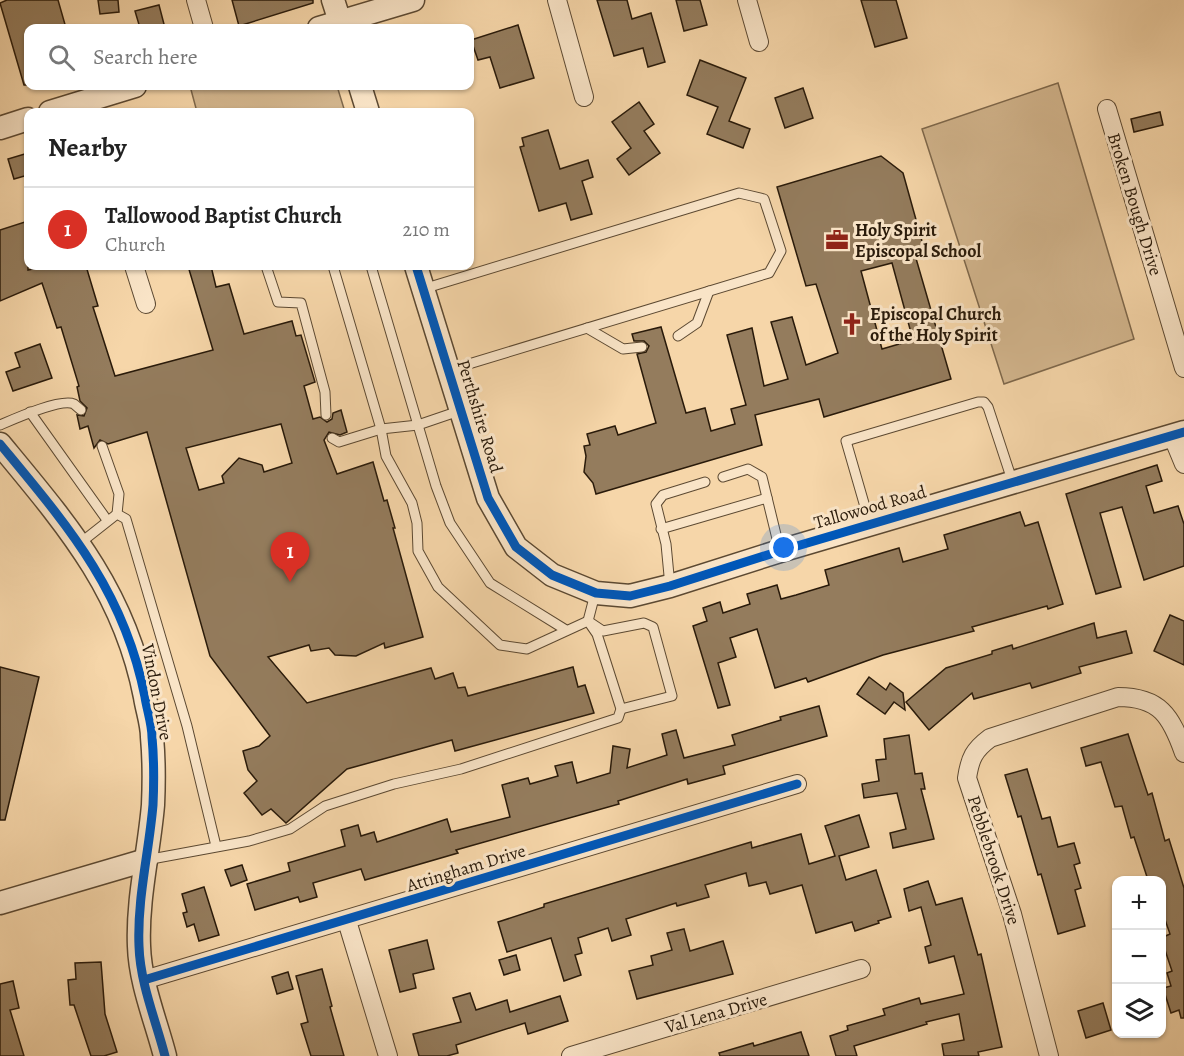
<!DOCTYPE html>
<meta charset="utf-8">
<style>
body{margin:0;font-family:Alegreya,serif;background:#f2f2f2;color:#222}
.controls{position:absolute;right:18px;bottom:18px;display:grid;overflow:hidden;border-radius:12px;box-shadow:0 2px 4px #0004}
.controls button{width:54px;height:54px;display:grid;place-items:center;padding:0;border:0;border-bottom:2px solid #e0e0e0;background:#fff;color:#222;font:30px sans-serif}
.you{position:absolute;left:784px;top:548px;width:21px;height:21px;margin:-15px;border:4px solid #fff;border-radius:50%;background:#1a73e8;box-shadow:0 0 0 9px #1a73e833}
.badge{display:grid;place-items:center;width:39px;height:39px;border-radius:50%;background:#d93025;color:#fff;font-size:20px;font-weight:700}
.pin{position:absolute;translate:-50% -50px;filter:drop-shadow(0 2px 3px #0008)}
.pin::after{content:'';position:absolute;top:32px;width:21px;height:18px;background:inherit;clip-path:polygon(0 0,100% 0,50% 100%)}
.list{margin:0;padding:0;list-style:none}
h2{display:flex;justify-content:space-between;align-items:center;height:78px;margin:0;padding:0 24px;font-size:26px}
h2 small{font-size:20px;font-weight:400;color:#767676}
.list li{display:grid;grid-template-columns:39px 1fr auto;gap:18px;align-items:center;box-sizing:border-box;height:84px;padding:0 24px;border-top:2px solid #e0e0e0}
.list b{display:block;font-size:22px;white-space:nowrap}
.list p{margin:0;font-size:20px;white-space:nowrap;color:#767676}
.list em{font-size:20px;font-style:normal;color:#767676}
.icon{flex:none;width:33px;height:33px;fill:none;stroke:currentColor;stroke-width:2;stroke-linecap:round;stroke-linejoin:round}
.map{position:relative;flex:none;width:1184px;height:1056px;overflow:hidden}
.search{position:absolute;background:#fff;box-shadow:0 2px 4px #0004;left:24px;top:24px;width:450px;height:66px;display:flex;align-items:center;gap:15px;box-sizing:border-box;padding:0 21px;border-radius:12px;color:#767676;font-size:22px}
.panel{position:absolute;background:#fff;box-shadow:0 2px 4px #0004;left:24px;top:108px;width:450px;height:162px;border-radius:12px}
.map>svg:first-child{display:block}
</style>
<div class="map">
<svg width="1184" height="1056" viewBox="0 0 1184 1056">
<rect width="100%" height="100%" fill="#f6d6a9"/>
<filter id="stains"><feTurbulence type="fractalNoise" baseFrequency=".00333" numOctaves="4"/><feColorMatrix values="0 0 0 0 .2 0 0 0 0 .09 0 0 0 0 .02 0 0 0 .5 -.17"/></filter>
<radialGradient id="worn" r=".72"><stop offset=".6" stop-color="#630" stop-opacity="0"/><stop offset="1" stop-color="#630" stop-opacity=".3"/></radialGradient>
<g fill="#d3b68e" stroke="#7e684c" stroke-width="1.5">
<path d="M1058,83L1134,339L1004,384L922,129Z"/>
<path d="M190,86H337L345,112H197Z"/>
</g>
<g fill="#947c5d" stroke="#291a0a" stroke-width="1.5" fill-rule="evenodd">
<path d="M7,0H58L66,28H28V85H24L0,3Z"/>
<path d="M98,0H118L119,12L100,14Z"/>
<path d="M232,0H313V3L239,26Z"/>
<path d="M597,0H627L632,19L651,13L665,62L648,67L643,48L614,56Z"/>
<path d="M676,0H700L707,25L684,31Z"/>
<path d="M861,0H896L907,38L875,47Z"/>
<path d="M159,5L165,28H140L135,11Z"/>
<path d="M518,25L534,78L500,88L490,57L478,60L471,40Z"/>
<path d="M700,60L746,78L729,121L750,129L743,148L707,134L718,107L687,95Z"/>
<path d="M803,88L813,118L785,128L775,98Z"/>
<path d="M639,102L654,124L644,131L660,153L629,175L617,159L631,148L612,122Z"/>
<path d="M1160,112L1163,125L1134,132L1131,119Z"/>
<path d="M548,130L560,169L588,160L593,177L582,181L592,214L571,220L566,203L539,211L520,147L524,146L522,138Z"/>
<path d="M28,153V175L14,179L8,159Z"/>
<path d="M881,156L903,173L925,252L915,255L951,379L824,417L819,399L755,415L762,445L596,494L593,483L584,472L586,456L584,446L590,445L587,434L615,426L618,435L656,423L637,354L646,352L649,346L644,341H634L632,334L661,327L686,413L705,408L711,431L735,424L731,409L746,405L727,335L752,328L764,386L788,379L771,322L792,317L806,365L838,353L816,284L806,286L777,187ZM892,263L913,340L882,349L861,271Z"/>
<path d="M28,221V270L47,266H86L98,306L93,307L115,376L213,350L188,266H211L216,287L229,284L244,334L292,321L296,336L301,335L315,382L304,386L313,419L320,417L327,422L332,419L333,413L341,410L347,432L340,435L329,432L324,440L337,474L373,462L384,501L387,500L395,528H393L423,637L385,648L384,643L356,656L335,655L329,648L311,651L309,645L268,657L307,703L431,668L435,679L453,673L458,688L465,687L468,696L573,667L578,687L585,685L594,713L455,751L452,740L347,769L286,823L271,809L262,815L244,793L257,781L248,770L243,751L259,746L270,736L210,656L147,432L108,444L100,440L94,448L88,426L80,429L77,415L84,416L87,408L80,401L77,387L79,386L61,327L57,328L42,283L0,301V230ZM281,424L292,463L264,472L262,465L239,458L222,476L224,483L199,490L186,448Z"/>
<path d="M40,344L52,378L13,391L6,372L20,367L15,353Z"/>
<path d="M1157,465L1162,481L1146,486L1154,513L1178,506L1184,524V566L1144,580L1122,507L1100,513L1121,587L1096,594L1066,494Z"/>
<path d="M1020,512L1025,526L1038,522L1063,604L1048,609L1047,606L972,627L974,631L883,655L808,682L806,678L775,688L757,629L730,638L736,657L718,663L730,705L718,708L693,626L707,621L703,608L720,602L723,613L750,604L747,594L777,585L781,599L796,595L829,585L825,570L899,548L903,562L948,549L944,535Z"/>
<path d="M1170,615L1184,621V665L1154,651Z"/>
<path d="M1094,623L1097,638L1126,631L1132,653L1079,667L1081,673L1032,688L1030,683L974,699L972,693L929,730L906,702L946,668L992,654V651L1012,645L1013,649Z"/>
<path d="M0,667L39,677L5,820H0Z"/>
<path d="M869,677L886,690L890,683L903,693L905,710L894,702L885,714L857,694Z"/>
<path d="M819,706L827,736L723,766L725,774L688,784L687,779L618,801L619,804L456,850L458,853L365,880L361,869L313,883L317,897L300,902L298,897L255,910L247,884L290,871L288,863L345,846L341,830L358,825L361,836L374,832L377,842L447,819L451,832L510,817L502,785L528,778L530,784L558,776L555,766L572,762L577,783L610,773L613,746L630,749L627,768L667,755L662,734L676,730L684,758L735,745L732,735L781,720L780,717Z"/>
<path d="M1128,734L1148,795L1152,793L1165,841L1169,839L1184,888V1018H1181L1179,1010L1171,1013L1163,988L1171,986L1167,973L1172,971L1161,938L1170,934L1161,908V880H1148L1134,837L1131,838L1122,806L1115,807L1101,762L1086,766L1081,748Z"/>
<path d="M909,735L915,774L922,773L925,789H921L934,839L893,848L890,833L906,829L897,793L864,798L862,784L879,781L876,760L886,759L884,739Z"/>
<path d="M1027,769L1042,819L1050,817L1058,847L1074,843L1080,863L1074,865L1081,888L1075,890L1085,926L1058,934L1041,874L1038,875L1021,816L1018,817L1005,775Z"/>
<path d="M859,815L869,847L839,856L846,880L876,870L891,917L878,921L879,923L855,931L852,922L816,933L802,885L770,894L766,882L749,886L746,873L705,885L709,897L677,906L676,903L626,919L631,935L612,941L608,928L578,938L582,953L575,955L581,975L564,981L551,938L507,952L498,922L544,907V904L751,842L752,848L801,834L809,864L835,856L825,826Z"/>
<path d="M242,865L247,880L231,886L225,870Z"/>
<path d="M928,881L936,905L962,898L978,955L981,954L1002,1047L978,1052L979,1056H944L942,1044L964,1040L959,1014L926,1022L927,1024L854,1046L857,1056H836L830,1036L848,1030L847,1026L885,1015L883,1009L919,998L921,1004L964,994L954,956L929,963L925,947L931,945L921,907L909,911L904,889Z"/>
<path d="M204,887L219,935L199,941L194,924L187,927L183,913L187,912L182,894Z"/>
<path d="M684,929L690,951L723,941L733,974L637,999L629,971L653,965L651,956L672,950L667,933Z"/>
<path d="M427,940L434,969L413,974L416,988L400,992L389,950Z"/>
<path d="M516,955L520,970L504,975L499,960Z"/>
<path d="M101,962L105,1014L117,1052L104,1056H91L74,1005H70L68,980L76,979L75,963Z"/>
<path d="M322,969L332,1006L330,1007L344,1056H311L301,1024L308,1022L296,976Z"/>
<path d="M288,972L293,989L277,994L272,977Z"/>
<path d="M13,981L19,1008L10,1010L24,1056H0V984Z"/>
<path d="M470,993L476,1010L507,1000L510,1012L560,996L568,1021L528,1034L525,1023L456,1045L458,1053L447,1056H419L413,1034L461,1022L453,998Z"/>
<path d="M1103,1003L1111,1030L1086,1038L1078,1011Z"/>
<path d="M801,1032L809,1056H720L719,1053L753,1043L754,1046Z"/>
</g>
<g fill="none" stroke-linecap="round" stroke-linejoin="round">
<g stroke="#5c4932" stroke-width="11">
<g id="service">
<path d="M266,266L278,302L301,303L325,392L326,415"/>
<path d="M333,266L381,429L386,456L412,503L417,523L418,551L438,587L500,645L527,649L588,621L603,631L644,623L653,627L672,696L621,709"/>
<path d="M371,266L436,486L450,523L490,583L566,630"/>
<path d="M423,289L739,193L764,199L781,251L769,273L449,370"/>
<path d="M587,328L623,349L642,347"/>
<path d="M678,336L697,323L709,291"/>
<path d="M30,412L107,520"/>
<path d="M0,425C14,419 61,398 74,404C74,404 81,410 81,410"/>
<path d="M332,438L339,442L381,429L418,425L459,411"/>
<path d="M102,446L119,494L117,514"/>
<path d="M723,477L748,469L762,477L780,551"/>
<path d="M870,524L846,441L978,402H984L988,407L1013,483"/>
<path d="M661,529L767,498"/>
<path d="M79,544L117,514L126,519L187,726L216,846"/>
<path d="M670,586L666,544L656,504L663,495L705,482"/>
<path d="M146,860L249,841L290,829L325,806L394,784L461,769L618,718L621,709L597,634L588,621L595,594"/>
</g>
</g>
<g stroke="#5c4932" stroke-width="20">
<g id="minor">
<path d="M196,0L204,28"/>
<path d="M557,0L584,97"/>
<path d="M747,0L759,42"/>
<path d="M1107,109L1184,368"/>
<path d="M134,266L146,304"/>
<path d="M1172,435L1184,464"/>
<path d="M347,921L388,1056"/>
<path d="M144,980L797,784"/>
<path d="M571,1056L861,969"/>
<path d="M1049,1056L1012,914L967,778C970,758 974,750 990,738L1118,697C1160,697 1171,716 1184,753"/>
</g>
</g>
<g stroke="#5c4932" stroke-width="25">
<g id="tertiary">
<path d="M333,0L342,28"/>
<path d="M319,28L413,0"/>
<path d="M360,86L368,112"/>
<path d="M50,112L135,86"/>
<path d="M0,128L28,119"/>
<path d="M416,266L488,498L516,547L552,575L596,593L630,596L670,586L780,551L1184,432"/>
<path d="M0,444C67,525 124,590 145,697C147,710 152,724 152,737C154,759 154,783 153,805C149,852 137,899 139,946C140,983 156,1021 165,1056"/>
<path d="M0,903L146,860"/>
</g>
</g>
<use href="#service" stroke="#f9e4c7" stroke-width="9"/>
<use href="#minor" stroke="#f9e4c7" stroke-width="18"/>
<use href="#tertiary" stroke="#f9e4c7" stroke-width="22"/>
<g stroke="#f9e4c7" stroke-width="13">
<g id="cycleway">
<path d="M416,266L488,498L516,547L552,575L596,593L630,596L670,586L780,551L1184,432"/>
<path d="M0,444C67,525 124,590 145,697C147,710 152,724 152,737C154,759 154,783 153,805C149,852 137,899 139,946C140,983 156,1021 165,1056"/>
<path d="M144,980L797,784"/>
</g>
</g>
<use href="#cycleway" stroke="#0057b8" stroke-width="9"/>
</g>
<defs>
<g id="office-bare" transform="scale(1.8)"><path d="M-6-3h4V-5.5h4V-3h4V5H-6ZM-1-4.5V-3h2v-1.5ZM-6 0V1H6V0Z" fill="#8f2418" stroke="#f9e4c7" stroke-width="2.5" paint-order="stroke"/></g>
<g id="church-bare" transform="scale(1.8)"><path d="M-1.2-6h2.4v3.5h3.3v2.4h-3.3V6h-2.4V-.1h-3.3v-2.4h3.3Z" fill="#8f2418" stroke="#f9e4c7" stroke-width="2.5" paint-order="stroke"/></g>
</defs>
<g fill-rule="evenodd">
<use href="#office-bare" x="837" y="240"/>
<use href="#church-bare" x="852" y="324"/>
</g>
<g text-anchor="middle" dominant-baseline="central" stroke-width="6" stroke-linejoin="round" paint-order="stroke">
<g font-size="18" fill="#291a0a" stroke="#f9e4c7">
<text transform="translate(1135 204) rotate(73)">Broken Bough Drive</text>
<text transform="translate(480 416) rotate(73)">Perthshire Road</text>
<text transform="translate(870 507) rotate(-16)">Tallowood Road</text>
<text transform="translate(157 692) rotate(79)">Vindon Drive</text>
<text transform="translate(994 860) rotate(72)">Pebblebrook Drive</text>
<text transform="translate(466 868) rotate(-17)">Attingham Drive</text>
<text transform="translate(716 1013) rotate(-16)">Val Lena Drive</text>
</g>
<g font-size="18" font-weight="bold" fill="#291a0a" stroke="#f9e4c7" text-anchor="start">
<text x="855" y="230">Holy Spirit<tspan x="855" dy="21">Episcopal School</tspan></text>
<text x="870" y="314">Episcopal Church<tspan x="870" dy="21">of the Holy Spirit</tspan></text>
</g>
</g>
<rect width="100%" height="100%" filter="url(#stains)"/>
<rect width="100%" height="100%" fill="url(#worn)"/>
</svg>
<div class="controls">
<button>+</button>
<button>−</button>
<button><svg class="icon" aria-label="layers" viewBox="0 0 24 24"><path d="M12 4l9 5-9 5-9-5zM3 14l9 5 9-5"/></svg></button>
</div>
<div class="you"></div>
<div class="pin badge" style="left:290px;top:582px">1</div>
<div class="search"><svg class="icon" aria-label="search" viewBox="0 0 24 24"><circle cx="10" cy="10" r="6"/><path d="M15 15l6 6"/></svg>Search here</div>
<section class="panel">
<h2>Nearby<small></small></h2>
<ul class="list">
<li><span class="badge">1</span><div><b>Tallowood Baptist Church</b><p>Church</p></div><em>210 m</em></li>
</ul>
</section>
</div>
